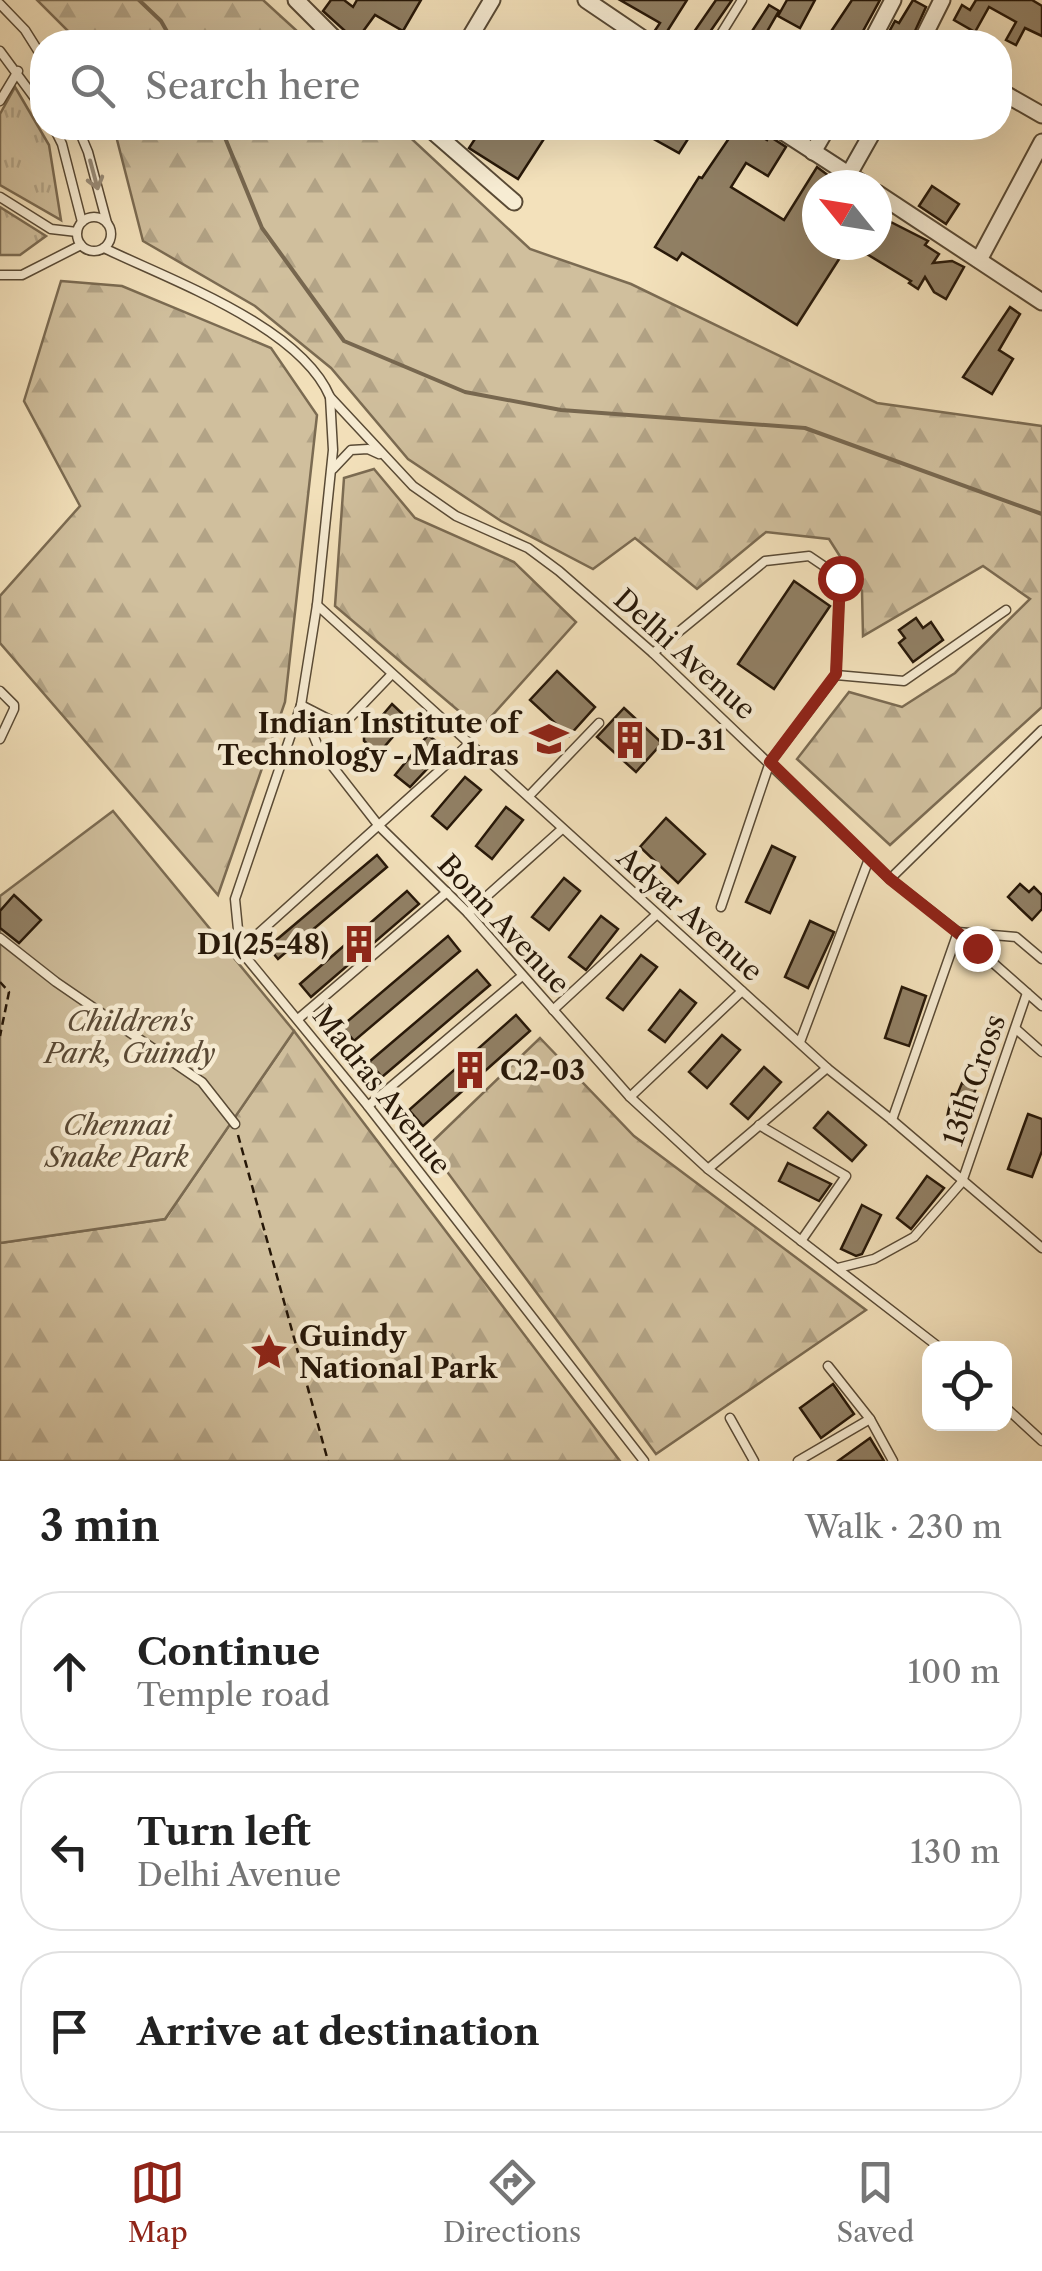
<!DOCTYPE html>
<meta charset="utf-8">
<style>
body{margin:0;font-family:"Libre Caslon Text",serif;background:#f6f6f6;color:#222}
.controls{position:absolute;right:30px;bottom:30px;display:grid;overflow:hidden;border-radius:20px;box-shadow:0 10px 40px #0002}
.controls button{width:90px;height:90px;display:grid;place-items:center;padding:0;border:0;border-bottom:2px solid #e0e0e0;background:#fff;color:#222;font:50px sans-serif}
.compass{position:absolute;left:802px;top:170px;width:90px;height:90px;border-radius:50%;background:#fff;box-shadow:0 10px 40px #0002;rotate:300deg}
.stop{position:absolute;width:30px;height:30px;margin:-22px;border:8px solid #8f2418;border-radius:50%;background:#fff}
.stop.end{background:#8f2418;border-color:#fff;box-shadow:0 2px 10px #0008}
.list{margin:0;padding:0;list-style:none}
h2{display:flex;justify-content:space-between;align-items:center;height:130px;margin:0;padding:0 40px;font-size:42px}
h2 small{font-size:32px;font-weight:400;color:#767676}
.list li{display:grid;grid-template-columns:65px 1fr auto;gap:30px;align-items:center;box-sizing:border-box;height:160px;margin:0 20px 20px;padding:0 20px;border:2px solid #e0e0e0;border-radius:40px}
.list b{display:block;font-size:38px;white-space:nowrap}
.list p{margin:0;font-size:32px;white-space:nowrap;color:#767676}
.list em{font-size:32px;font-style:normal;color:#767676}
.icon{flex:none;width:55px;height:55px;fill:none;stroke:currentColor;stroke-width:2;stroke-linecap:round;stroke-linejoin:round}
.map{position:relative;flex:none;width:1042px;height:1461px;overflow:hidden}
.search{position:absolute;background:#fff;box-shadow:0 10px 40px #0002;left:30px;right:30px;top:30px;height:110px;display:flex;align-items:center;gap:25px;box-sizing:border-box;padding:0 35px;border-radius:40px;color:#767676;font-size:38px}
.sheet{height:670px;background:#fff}
nav{display:flex;justify-content:space-around;align-items:center;box-sizing:border-box;height:140px;border-top:2px solid #e0e0e0;background:#fff;font-size:28px;color:#767676}
nav a{display:grid;justify-items:center;gap:5px}
nav .on{color:#8f2418}
.map>svg:first-child{display:block}
</style>
<div class="map">
<svg width="1042" height="1461" viewBox="0 0 1042 1461">
<defs>
<pattern id="grass-tufts" width="24" height="20" patternUnits="userSpaceOnUse" patternTransform="scale(2.5)"><rect width="24" height="20" fill="#d0bf9d"/><path d="M3 7l-1-3M5 7V3M7 7l1-3M15 17l-1-3M17 17v-4M19 17l1-3" fill="none" stroke="#b2a386"/></pattern>
<pattern id="forest-firs" width="22" height="20" patternUnits="userSpaceOnUse" patternTransform="scale(2.5)"><rect width="22" height="20" fill="#d0bf9d"/><path d="M5 1l3.5 6h-7zM16 11l3.5 6h-7z" fill="#b2a386"/></pattern>
</defs>
<rect width="100%" height="100%" fill="#f3e1bb"/>
<filter id="stains"><feTurbulence type="fractalNoise" baseFrequency=".002" numOctaves="4"/><feColorMatrix values="0 0 0 0 .2 0 0 0 0 .09 0 0 0 0 .02 0 0 0 .5 -.17"/></filter>
<radialGradient id="worn" r=".72"><stop offset=".6" stop-color="#630" stop-opacity="0"/><stop offset="1" stop-color="#630" stop-opacity=".3"/></radialGradient>
<g fill="url(#grass-tufts)" stroke="#7b6b52" stroke-width="2.5">
<path d="M15,87L49,145L61,220L0,185V114Z"/>
<path d="M0,207L46,236L20,255H0Z"/>
</g>
<g fill="url(#forest-firs)" stroke="#7b6b52" stroke-width="2.5">
<path d="M37,0H263L309,42H79Z"/>
<path d="M114,128H400L530,249L631,284L877,403L1042,426V707L890,845L797,759L849,692L902,707L955,673L1030,599L983,566L863,636L862,591L829,539L766,532L697,589L635,538L593,569L501,521L408,459L331,368L255,306L143,241Z"/>
<path d="M61,281L122,286L271,348L317,415L285,702L218,895L0,643V596L80,506L24,401Z"/>
<path d="M374,469L415,518L514,562L576,622L480,729L335,606L344,478Z"/>
<path d="M294,1031L620,1461H0V1243L165,1219Z"/>
<path d="M540,1038L634,1136L866,1310L656,1454L428,1146Z"/>
</g>
<path fill="#d0bf9d" stroke="#7b6b52" stroke-width="2.5" d="M113,811L294,1031L165,1219L0,1243V896Z"/>
<g fill="none" stroke-linecap="round" stroke-linejoin="round">
<g stroke="#77674f" stroke-width="4">
<path d="M139,0L161,21L173,42"/>
<path d="M221,128L262,228L344,341L465,392L561,410L805,428L1042,514"/>
</g>
</g>
<g fill="#918065" stroke="#261708" stroke-width="2.5">
<path d="M331,0H344L353,7L357,0H421L403,31L375,15L356,41L323,11Z"/>
<path d="M620,0H687L661,41L654,32L660,23Z"/>
<path d="M716,0H732L703,42H687Z"/>
<path d="M787,0H815L800,28L778,16Z"/>
<path d="M852,0H880L857,42H830L833,38L828,36Z"/>
<path d="M913,0L926,7L910,42H900L889,36L884,41L895,21L899,23Z"/>
<path d="M976,0H1032L1042,6V36L1025,28L1016,45L1006,40L1016,22L989,7L975,32L954,20L962,5L970,10Z"/>
<path d="M769,5L779,11L761,42H745Z"/>
<path d="M482,128H551L518,179L469,148Z"/>
<path d="M634,128H695L679,153Z"/>
<path d="M736,128H746L767,140L769,136L786,147L768,176L746,163L731,187L784,220L817,167L841,185H817V221L808,235L817,241V245H824L841,256L797,325L682,253L677,260L655,247L699,177L702,178Z"/>
<path d="M932,186L959,204L946,224L919,206Z"/>
<path d="M877,215L928,241L925,245L939,254L933,263L952,261L964,267L946,299L934,292L925,277L918,289L909,283L911,281L852,245H877Z"/>
<path d="M1010,307L1020,314L999,350L1013,359L992,394L963,377Z"/>
<path d="M794,581L830,606L774,689L738,664Z"/>
<path d="M916,618L923,628L931,622L943,640L913,662L899,643L905,638L899,630Z"/>
<path d="M557,671L595,707L569,736L530,700Z"/>
<path d="M392,704L408,719L379,753L364,741V737Z"/>
<path d="M624,708L662,743L636,772L597,737Z"/>
<path d="M428,735L446,749L410,787L395,775Z"/>
<path d="M465,777L481,790L447,829L432,816Z"/>
<path d="M506,807L523,820L492,859L476,846Z"/>
<path d="M666,818L705,854L678,883L640,847Z"/>
<path d="M772,846L795,857L770,913L746,902Z"/>
<path d="M377,855L387,867L278,959L268,947Z"/>
<path d="M564,878L580,891L549,930L532,917Z"/>
<path d="M1020,884L1029,892L1034,887L1042,895V909L1032,920L1008,897Z"/>
<path d="M407,891L419,904L311,997L300,984Z"/>
<path d="M14,895L41,920L19,943L0,928V911Z"/>
<path d="M601,916L618,929L586,970L569,957Z"/>
<path d="M810,921L834,932L808,988L785,977Z"/>
<path d="M448,936L460,951L354,1041L342,1026Z"/>
<path d="M641,955L657,967L623,1010L607,998Z"/>
<path d="M477,970L490,985L382,1077L369,1062Z"/>
<path d="M902,987L926,996L909,1046L885,1038Z"/>
<path d="M680,990L696,1003L665,1042L649,1030Z"/>
<path d="M516,1015L530,1031L423,1126L409,1110Z"/>
<path d="M722,1035L740,1050L707,1088L689,1072Z"/>
<path d="M764,1067L781,1082L748,1119L731,1104Z"/>
<path d="M962,1083L976,1088L963,1124L947,1118L952,1094L957,1095Z"/>
<path d="M828,1112L866,1145L852,1161L814,1128Z"/>
<path d="M1028,1114L1042,1119V1151L1032,1177L1008,1169Z"/>
<path d="M788,1163L831,1184L819,1201L779,1181Z"/>
<path d="M927,1176L944,1188L911,1229L897,1218Z"/>
<path d="M862,1205L881,1215L862,1254L856,1256L841,1249Z"/>
<path d="M833,1384L854,1414L821,1438L800,1408Z"/>
<path d="M870,1438L884,1461H838Z"/>
</g>
<g fill="none" stroke-linecap="round" stroke-linejoin="round">
<g stroke="#594a35" stroke-width="11">
<g id="lane">
<path d="M0,4L25,30L42,57"/>
<path d="M716,42L742,0"/>
<path d="M0,51L42,108"/>
<path d="M0,101L18,71"/>
<path d="M54,128L62,144L82,222"/>
<path d="M78,128L88,152L107,223"/>
<path d="M0,197L51,229L77,232"/>
<circle cx="94" cy="234" r="17"/>
<path d="M104,248C170,280 300,326 330,397L413,486L456,516L528,548L559,571L653,653L890,879L958,932L1042,1006"/>
<path d="M0,275H22L81,245"/>
<path d="M330,397L333,450L317,605L301,705L319,749L379,826L468,913L630,1097L708,1169L940,1348"/>
<path d="M333,469L351,450L368,449L379,454"/>
<path d="M317,605L827,1068L892,1120L1042,1248"/>
<path d="M653,653L765,561L809,556L840,577L836,675L770,762L721,907"/>
<path d="M391,675L342,726L301,705L235,899L240,950L368,1106L644,1461"/>
<path d="M836,675L904,681L1006,610"/>
<path d="M0,691L14,705V709L0,739"/>
<path d="M529,796L599,723"/>
<path d="M890,879L1042,730"/>
<path d="M468,913L562,829"/>
<path d="M0,938L56,982L202,1082L235,1124"/>
<path d="M240,950L470,743"/>
<path d="M553,1010L656,915"/>
<path d="M298,1019L447,892"/>
<path d="M1016,1029L1042,1052"/>
<path d="M800,1042L869,859"/>
<path d="M630,1097L742,991"/>
<path d="M368,1106L522,976"/>
<path d="M892,1120L958,932L1016,937L1042,959"/>
<path d="M759,1125L846,1176L801,1241"/>
<path d="M708,1169L827,1068"/>
<path d="M838,1268L874,1259L914,1237L962,1182L1027,993"/>
<path d="M828,1366L870,1419L893,1461"/>
<path d="M1004,1406L1042,1441"/>
<path d="M730,1418L754,1461"/>
<path d="M798,1461L870,1419"/>
</g>
</g>
<g stroke="#594a35" stroke-width="19">
<g id="street">
<path d="M296,0L338,42"/>
<path d="M586,0L648,42"/>
<path d="M467,42L492,0"/>
<path d="M871,42L893,0"/>
<path d="M921,42L942,0"/>
<path d="M1000,91L1042,115"/>
<path d="M429,128L514,202"/>
<path d="M777,128L865,185"/>
<path d="M813,152L827,128"/>
<path d="M849,174L875,128"/>
<path d="M877,193L1042,302"/>
<path d="M979,260L1042,142"/>
</g>
</g>
<g stroke="#261708" stroke-width="2.5" stroke-dasharray="8 5" stroke-linecap="butt">
<path d="M0,982L9,992L0,1036"/>
<path d="M238,1135L328,1461"/>
</g>
<use href="#lane" stroke="#f7ecd3" stroke-width="8"/>
<use href="#street" stroke="#f7ecd3" stroke-width="15"/>
</g>
<defs><path id="oneway-shaft" d="M-6 0H5M1.5-3L5.5 0L1.5 3" fill="none" stroke-width="1.6" stroke-linecap="round" stroke-linejoin="round" transform="scale(2.5)"/></defs>
<use stroke="#998c78" href="#oneway-shaft" transform="translate(94 175) rotate(75)"/>
<g fill="none" stroke-linecap="round" stroke-linejoin="round">
<path stroke="#8f2418" stroke-width="12" d="M840,578L836,674L770,762L890,879L977,948"/>
</g>
<defs>
<g id="university-bare" transform="scale(3)"><path d="M0-5L7-2L0 1L-7-2ZM-4 1L0 2.5L4 1V4Q0 6-4 4Z" fill="#8f2418" stroke="#f7ecd3" stroke-width="2.5" paint-order="stroke"/></g>
<g id="building-bare" transform="scale(3)"><path d="M-4-6H4V6H1V3H-1V6H-4ZM-2.5-4.3h1.7v1.8h-1.7ZM.8-4.3h1.7v1.8H.8ZM-2.5-1h1.7V.8h-1.7ZM.8-1h1.7V.8H.8Z" fill="#8f2418" stroke="#f7ecd3" stroke-width="2.5" paint-order="stroke"/></g>
<g id="sight-bare" transform="scale(3)"><path d="M0-6L1.8-2.2L6-1.7L2.9 1.2L3.7 5.4L0 3.3L-3.7 5.4L-2.9 1.2L-6-1.7L-1.8-2.2Z" fill="#8f2418" stroke="#f7ecd3" stroke-width="2.5" paint-order="stroke"/></g>
</defs>
<g fill-rule="evenodd">
<use href="#university-bare" x="549" y="739"/>
<use href="#building-bare" x="630" y="740"/>
<use href="#building-bare" x="359" y="944"/>
<use href="#building-bare" x="470" y="1070"/>
<use href="#sight-bare" x="269" y="1352"/>
</g>
<g text-anchor="middle" dominant-baseline="central" stroke-width="9" stroke-linejoin="round" paint-order="stroke">
<g font-size="28" fill="#261708" stroke="#f7ecd3">
<text transform="translate(685 654) rotate(42)">Delhi Avenue</text>
<text transform="translate(690 914) rotate(42)">Adyar Avenue</text>
<text transform="translate(504 924) rotate(47)">Bonn Avenue</text>
<text transform="translate(974 1080) rotate(-71)">13th Cross</text>
<text transform="translate(382 1090) rotate(52)">Madras Avenue</text>
</g>
<g font-size="28" font-weight="bold" fill="#261708" stroke="#f7ecd3" text-anchor="start">
<text x="519" y="723" text-anchor="end">Indian Institute of<tspan x="519" dy="32">Technology - Madras</tspan></text>
<text x="660" y="740">D-31</text>
<text x="329" y="944" text-anchor="end">D1(25-48)</text>
<text x="500" y="1070">C2-03</text>
<text x="299" y="1336">Guindy<tspan x="299" dy="32">National Park</tspan></text>
</g>
<g font-size="28" font-style="italic" fill="#594935" stroke="#f7ecd3">
<text x="130" y="1021">Children's<tspan x="130" dy="32">Park, Guindy</tspan></text>
<text x="117" y="1125">Chennai<tspan x="117" dy="32">Snake Park</tspan></text>
</g>
</g>
<rect width="100%" height="100%" filter="url(#stains)"/>
<rect width="100%" height="100%" fill="url(#worn)"/>
</svg>
<div class="controls">
<button><svg class="icon" aria-label="locate" viewBox="0 0 24 24"><circle cx="12" cy="12" r="6"/><path d="M12 2v4M12 18v4M2 12h4M18 12h4"/></svg></button>
</div>
<svg class="compass" viewBox="-18 -18 36 36"><path d="M0-13l5 13h-10z" fill="#e53935"/><path d="M0 13l5-13h-10z" fill="#767676"/></svg>
<div class="stop" style="left:840px;top:578px"></div>
<div class="stop end" style="left:977px;top:948px"></div>
<div class="search"><svg class="icon" aria-label="search" viewBox="0 0 24 24"><circle cx="10" cy="10" r="6"/><path d="M15 15l6 6"/></svg>Search here</div>
</div>
<section class="sheet">
<h2>3 min<small>Walk · 230 m</small></h2>
<ul class="list">
<li><svg class="icon" aria-label="ahead" viewBox="0 0 24 24"><path d="M12 20V5M6 11l6-6 6 6"/></svg><div><b>Continue</b><p>Temple road</p></div><em>100 m</em></li>
<li><svg class="icon" aria-label="left" viewBox="0 0 24 24"><path d="M17 20v-9H6M10 6l-5 5 5 5"/></svg><div><b>Turn left</b><p>Delhi Avenue</p></div><em>130 m</em></li>
<li><svg class="icon" aria-label="arrive" viewBox="0 0 24 24"><path d="M6 21V4h12l-3 4 3 4H6"/></svg><div><b>Arrive at destination</b></div></li>
</ul>
</section>
<nav>
<a class="on"><svg class="icon" aria-label="map" viewBox="0 0 24 24"><path d="M3 6l6-2 6 2 6-2v14l-6 2-6-2-6 2zM9 4v14M15 6v14"/></svg>Map</a>
<a><svg class="icon" aria-label="directions" viewBox="0 0 24 24"><path d="M12 3l9 9-9 9-9-9zM9 14v-3h6M13 9l2 2-2 2"/></svg>Directions</a>
<a><svg class="icon" aria-label="saved" viewBox="0 0 24 24"><path d="M7 4h10v16l-5-4-5 4z"/></svg>Saved</a>
</nav>
